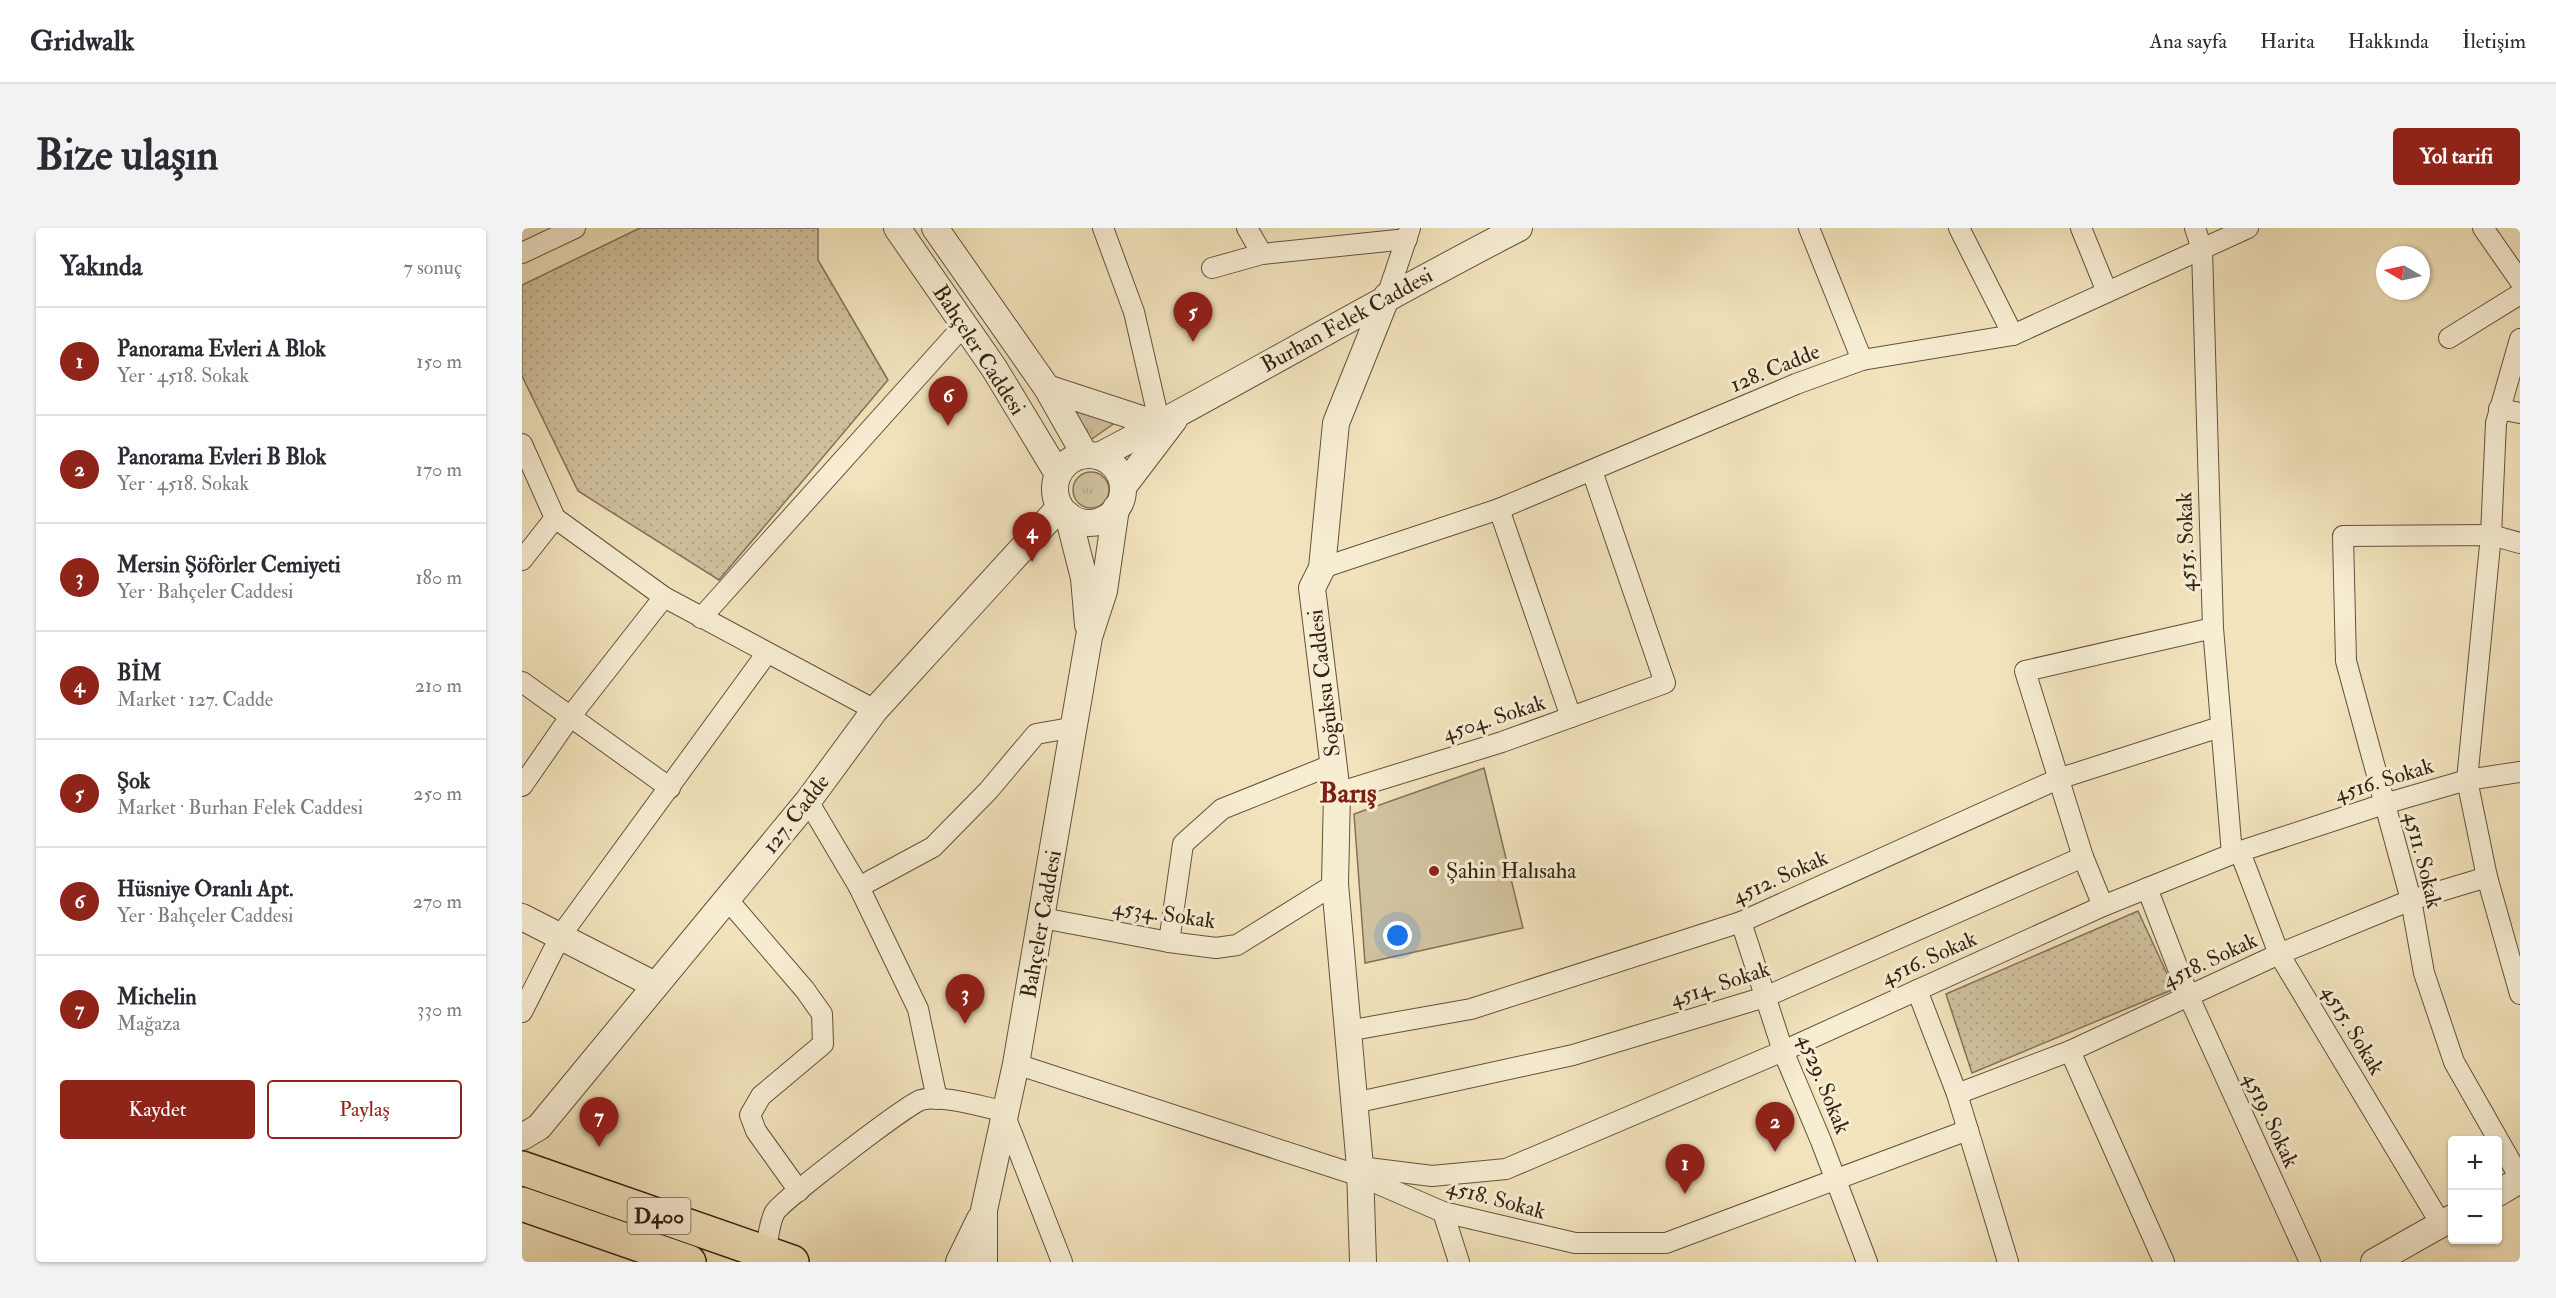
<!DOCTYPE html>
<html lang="tr">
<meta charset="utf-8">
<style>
body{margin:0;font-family:"IM FELL Double Pica",serif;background:#f2f2f3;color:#2b2b33}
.controls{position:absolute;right:18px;bottom:18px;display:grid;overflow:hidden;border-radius:6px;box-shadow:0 2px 4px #0004}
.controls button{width:54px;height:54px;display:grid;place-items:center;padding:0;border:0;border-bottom:2px solid #e1e1e2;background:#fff;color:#2b2b33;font:30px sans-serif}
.compass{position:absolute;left:1854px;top:18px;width:54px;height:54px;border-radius:50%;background:#fff;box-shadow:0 2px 4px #0004;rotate:279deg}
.you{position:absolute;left:876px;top:708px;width:21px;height:21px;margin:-15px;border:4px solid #fff;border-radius:50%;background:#1a73e8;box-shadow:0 0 0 9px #1a73e833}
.badge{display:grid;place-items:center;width:39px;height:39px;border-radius:50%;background:#8f2418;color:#fff;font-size:20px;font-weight:700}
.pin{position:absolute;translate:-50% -50px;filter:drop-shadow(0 2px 3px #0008)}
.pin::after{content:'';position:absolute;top:32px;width:21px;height:18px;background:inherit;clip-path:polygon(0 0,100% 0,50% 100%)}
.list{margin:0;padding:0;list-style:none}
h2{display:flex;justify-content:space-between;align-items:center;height:78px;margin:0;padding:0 24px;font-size:26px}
h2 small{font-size:20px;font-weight:400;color:#7c7c81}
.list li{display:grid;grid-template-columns:39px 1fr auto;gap:18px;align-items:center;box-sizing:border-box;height:108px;padding:0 24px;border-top:2px solid #e1e1e2}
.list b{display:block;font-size:22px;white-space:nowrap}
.list p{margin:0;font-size:20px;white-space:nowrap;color:#7c7c81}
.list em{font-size:20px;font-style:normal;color:#7c7c81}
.actions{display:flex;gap:12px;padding:18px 24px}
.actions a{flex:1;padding:14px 0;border:2px solid #8f2418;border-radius:6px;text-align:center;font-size:21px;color:#8f2418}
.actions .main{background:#8f2418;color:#fff}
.map{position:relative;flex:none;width:1998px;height:1034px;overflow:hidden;border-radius:6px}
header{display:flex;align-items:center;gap:36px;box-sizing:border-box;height:84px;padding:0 30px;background:#fff;border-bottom:2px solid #e1e1e2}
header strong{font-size:28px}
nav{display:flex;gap:33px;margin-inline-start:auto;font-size:21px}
.intro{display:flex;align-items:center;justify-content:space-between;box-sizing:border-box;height:144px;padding:0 36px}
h1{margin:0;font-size:42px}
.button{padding:15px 27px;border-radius:6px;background:#8f2418;color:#fff;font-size:21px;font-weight:700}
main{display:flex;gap:36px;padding:0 36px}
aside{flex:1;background:#fff;border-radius:6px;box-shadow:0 2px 4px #0004}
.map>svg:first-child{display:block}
</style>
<header>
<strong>Gridwalk</strong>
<nav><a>Ana sayfa</a><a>Harita</a><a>Hakkında</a><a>İletişim</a></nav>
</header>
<div class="intro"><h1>Bize ulaşın</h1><a class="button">Yol tarifi</a></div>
<main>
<aside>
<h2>Yakında<small>7 sonuç</small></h2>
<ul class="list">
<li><span class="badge">1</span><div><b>Panorama Evleri A Blok</b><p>Yer · 4518. Sokak</p></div><em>150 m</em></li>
<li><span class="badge">2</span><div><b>Panorama Evleri B Blok</b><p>Yer · 4518. Sokak</p></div><em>170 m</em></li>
<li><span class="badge">3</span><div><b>Mersin Şöförler Cemiyeti</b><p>Yer · Bahçeler Caddesi</p></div><em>180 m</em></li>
<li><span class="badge">4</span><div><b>BİM</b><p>Market · 127. Cadde</p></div><em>210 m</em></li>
<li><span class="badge">5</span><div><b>Şok</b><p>Market · Burhan Felek Caddesi</p></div><em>250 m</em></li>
<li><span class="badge">6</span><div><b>Hüsniye Oranlı Apt.</b><p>Yer · Bahçeler Caddesi</p></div><em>270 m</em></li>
<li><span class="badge">7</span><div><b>Michelin</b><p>Mağaza</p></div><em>330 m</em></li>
</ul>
<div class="actions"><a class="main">Kaydet</a><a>Paylaş</a></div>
</aside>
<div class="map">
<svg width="1998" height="1034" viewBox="0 0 1998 1034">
<defs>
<pattern id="grass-tufts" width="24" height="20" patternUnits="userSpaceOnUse" patternTransform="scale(1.5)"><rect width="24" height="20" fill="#d1c29f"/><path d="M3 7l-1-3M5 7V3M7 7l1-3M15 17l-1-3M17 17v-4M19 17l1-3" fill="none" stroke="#b4a688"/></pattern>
<pattern id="park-dots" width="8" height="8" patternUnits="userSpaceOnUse" patternTransform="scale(1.5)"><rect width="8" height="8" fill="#d1c29f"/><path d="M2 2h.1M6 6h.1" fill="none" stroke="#b4a688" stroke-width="1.8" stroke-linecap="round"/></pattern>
</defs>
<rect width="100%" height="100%" fill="#f2e3bc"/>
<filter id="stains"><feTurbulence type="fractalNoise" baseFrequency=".00333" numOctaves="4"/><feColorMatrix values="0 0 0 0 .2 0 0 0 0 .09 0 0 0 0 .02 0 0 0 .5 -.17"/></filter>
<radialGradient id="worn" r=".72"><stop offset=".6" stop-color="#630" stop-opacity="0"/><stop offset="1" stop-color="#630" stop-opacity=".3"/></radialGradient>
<g fill="url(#grass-tufts)" stroke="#827259" stroke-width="1.5">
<path d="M545,176L597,192L567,213Z"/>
<circle cx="569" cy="262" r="18"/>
</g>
<g fill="url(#park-dots)" stroke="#827259" stroke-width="1.5">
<path d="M118,0H296V32L366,152L197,352L56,263L0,148V57Z"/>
<path d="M1616,683L1652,761L1450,845L1424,766Z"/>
</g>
<path fill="#d1c29f" stroke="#827259" stroke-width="1.5" d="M962,540L1001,700L843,735L832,586Z"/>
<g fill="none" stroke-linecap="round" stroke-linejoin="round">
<g stroke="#62523d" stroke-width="22">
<g id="minor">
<path d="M581,0L612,84L638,197"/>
<path d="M725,0L740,26"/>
<path d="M1287,0L1340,132"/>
<path d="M1437,0L1491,107"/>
<path d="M1559,0L1585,64"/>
<path d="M1673,0L1680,21L1691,400L1710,626"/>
<path d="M1961,0L1998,53"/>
<path d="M0,25L53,0"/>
<path d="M690,40L740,26L885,11"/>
<path d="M865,68L888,0"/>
<path d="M1927,110L1998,66"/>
<path d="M1998,111L1974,195L1969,307L1945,552L1965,649L1998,766"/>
<path d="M1977,181L1998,185"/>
<path d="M0,216L33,290L142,369L353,482"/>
<path d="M977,281L1049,489"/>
<path d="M1998,315L1969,307L1821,308L1824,433L1889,672L1902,745L1932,834L1998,950"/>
<path d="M0,332L33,290"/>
<path d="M800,340L977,281L1274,156L1340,132L1491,107L1726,0"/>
<path d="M179,390L443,96"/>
<path d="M0,454L148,560"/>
<path d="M0,558L48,489L142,369"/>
<path d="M815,565L980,514L1143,455L1070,243"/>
<path d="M286,573L337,659L396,781L415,871"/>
<path d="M1718,624L1757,726L1919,996"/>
<path d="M337,659L411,619L466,563L514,506L554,499"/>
<path d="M1625,660L1667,769L1788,1034"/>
<path d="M205,671L283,762L300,786L301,816L239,868L228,887L234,903L277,963"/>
<path d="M1581,678L1561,629L1503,443L1691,400"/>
<path d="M520,690L647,714L694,720L715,717L813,656"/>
<path d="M1219,694L1261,823L1299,913L1345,1034"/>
<path d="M647,714L661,616L700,581L812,536"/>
<path d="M1395,762L1435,866L1486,1034"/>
<path d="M0,784L39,707L245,425"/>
<path d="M825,803L949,781L1219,694L1536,551L1698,499"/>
<path d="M1548,823L1642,1034"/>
<path d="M494,836L838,948L921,984L1053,1015H1144L1446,902"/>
<path d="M1435,866L1548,823L1757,726L1889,672L1965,649"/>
<path d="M832,875L1051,827L1243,769L1561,629"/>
<path d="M838,939L910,948L984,941L1261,823L1581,678L1710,626L1862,576L1945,552L1998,544"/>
<path d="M921,984L937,1034"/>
<path d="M243,1025C246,1013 247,994 253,984C262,971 384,877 399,872C419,866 460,879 481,883L540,1034"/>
</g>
</g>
<g stroke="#62523d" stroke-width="28">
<g id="tertiary">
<path d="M375,0L472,140L536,246"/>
<path d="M413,0L525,160L563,227"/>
<path d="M525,160L638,197"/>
<circle cx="567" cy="261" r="34"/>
<path d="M577,228C718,154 855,73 997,0"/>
<path d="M601,259L652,192"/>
<path d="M546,287L562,350L566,397"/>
<path d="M0,689L133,757"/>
<path d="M0,909L17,899L286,573L353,482L538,279"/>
<path d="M1976,965L1998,952"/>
<path d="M437,1034L458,991"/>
<path d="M462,1034V982L494,836L567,409L582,363L594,280"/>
<path d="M841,1034L838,939L813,656L815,565L790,360L800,340L814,195L865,68"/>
<path d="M1852,1034L1930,990"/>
</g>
</g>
<g stroke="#322213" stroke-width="36">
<g id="trunk">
<path d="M0,940L270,1034"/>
<path d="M0,976L167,1034"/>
</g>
</g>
<use href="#minor" stroke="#f7edd3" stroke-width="20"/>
<use href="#tertiary" stroke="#f7edd3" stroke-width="26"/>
<use href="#trunk" stroke="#f2e3bc" stroke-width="33"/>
</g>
<circle fill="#8f2418" stroke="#f7edd3" stroke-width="2" cx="912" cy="643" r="6"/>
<g text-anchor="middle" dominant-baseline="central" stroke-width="6" stroke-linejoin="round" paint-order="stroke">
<rect fill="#f7edd3" stroke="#6d5f4d" stroke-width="1.5" x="105.5" y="970" width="63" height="36" rx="4.5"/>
<g font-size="21" font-weight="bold" fill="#322213">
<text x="137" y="988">D400</text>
</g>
<g font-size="22" fill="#322213" stroke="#f7edd3">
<text transform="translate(825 92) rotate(-29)">Burhan Felek Caddesi</text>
<text transform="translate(457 122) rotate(57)">Bahçeler Caddesi</text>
<text transform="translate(1253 140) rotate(-22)">128. Cadde</text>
<text transform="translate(1664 314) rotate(-92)">4515. Sokak</text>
<text transform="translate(802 455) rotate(-97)">Soğuksu Caddesi</text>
<text transform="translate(972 490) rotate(-18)">4504. Sokak</text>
<text transform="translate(1862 552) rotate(-17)">4516. Sokak</text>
<text transform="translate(274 586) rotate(-52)">127. Cadde</text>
<text transform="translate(1901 632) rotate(76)">4511. Sokak</text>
<text transform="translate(1258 649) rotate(-24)">4512. Sokak</text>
<text transform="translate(642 686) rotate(8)">4534. Sokak</text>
<text transform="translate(519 696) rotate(-80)">Bahçeler Caddesi</text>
<text transform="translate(1407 730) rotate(-24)">4516. Sokak</text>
<text transform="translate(1688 732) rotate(-25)">4518. Sokak</text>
<text transform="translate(1198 756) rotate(-18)">4514. Sokak</text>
<text transform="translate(1831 802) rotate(59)">4515. Sokak</text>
<text transform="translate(1302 856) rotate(68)">4529. Sokak</text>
<text transform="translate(1749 892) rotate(65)">4519. Sokak</text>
<text transform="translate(974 971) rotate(15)">4518. Sokak</text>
</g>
<g font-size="22" fill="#322213" stroke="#f7edd3" text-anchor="start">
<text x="924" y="643">Şahin Halısaha</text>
</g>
<g font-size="28" font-weight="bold" fill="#7a1f14" stroke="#f7edd3">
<text x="826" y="565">Barış</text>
</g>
</g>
<rect width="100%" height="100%" filter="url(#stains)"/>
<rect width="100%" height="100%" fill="url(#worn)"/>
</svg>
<div class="controls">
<button>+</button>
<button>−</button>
</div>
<svg class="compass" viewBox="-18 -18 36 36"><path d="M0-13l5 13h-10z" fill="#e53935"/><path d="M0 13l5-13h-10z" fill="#7c7c81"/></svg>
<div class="you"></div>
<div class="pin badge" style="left:1163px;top:966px">1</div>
<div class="pin badge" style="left:1253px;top:924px">2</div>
<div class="pin badge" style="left:443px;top:796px">3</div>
<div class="pin badge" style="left:510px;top:334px">4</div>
<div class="pin badge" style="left:671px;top:114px">5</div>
<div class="pin badge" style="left:426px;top:198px">6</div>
<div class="pin badge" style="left:77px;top:919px">7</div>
</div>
</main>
